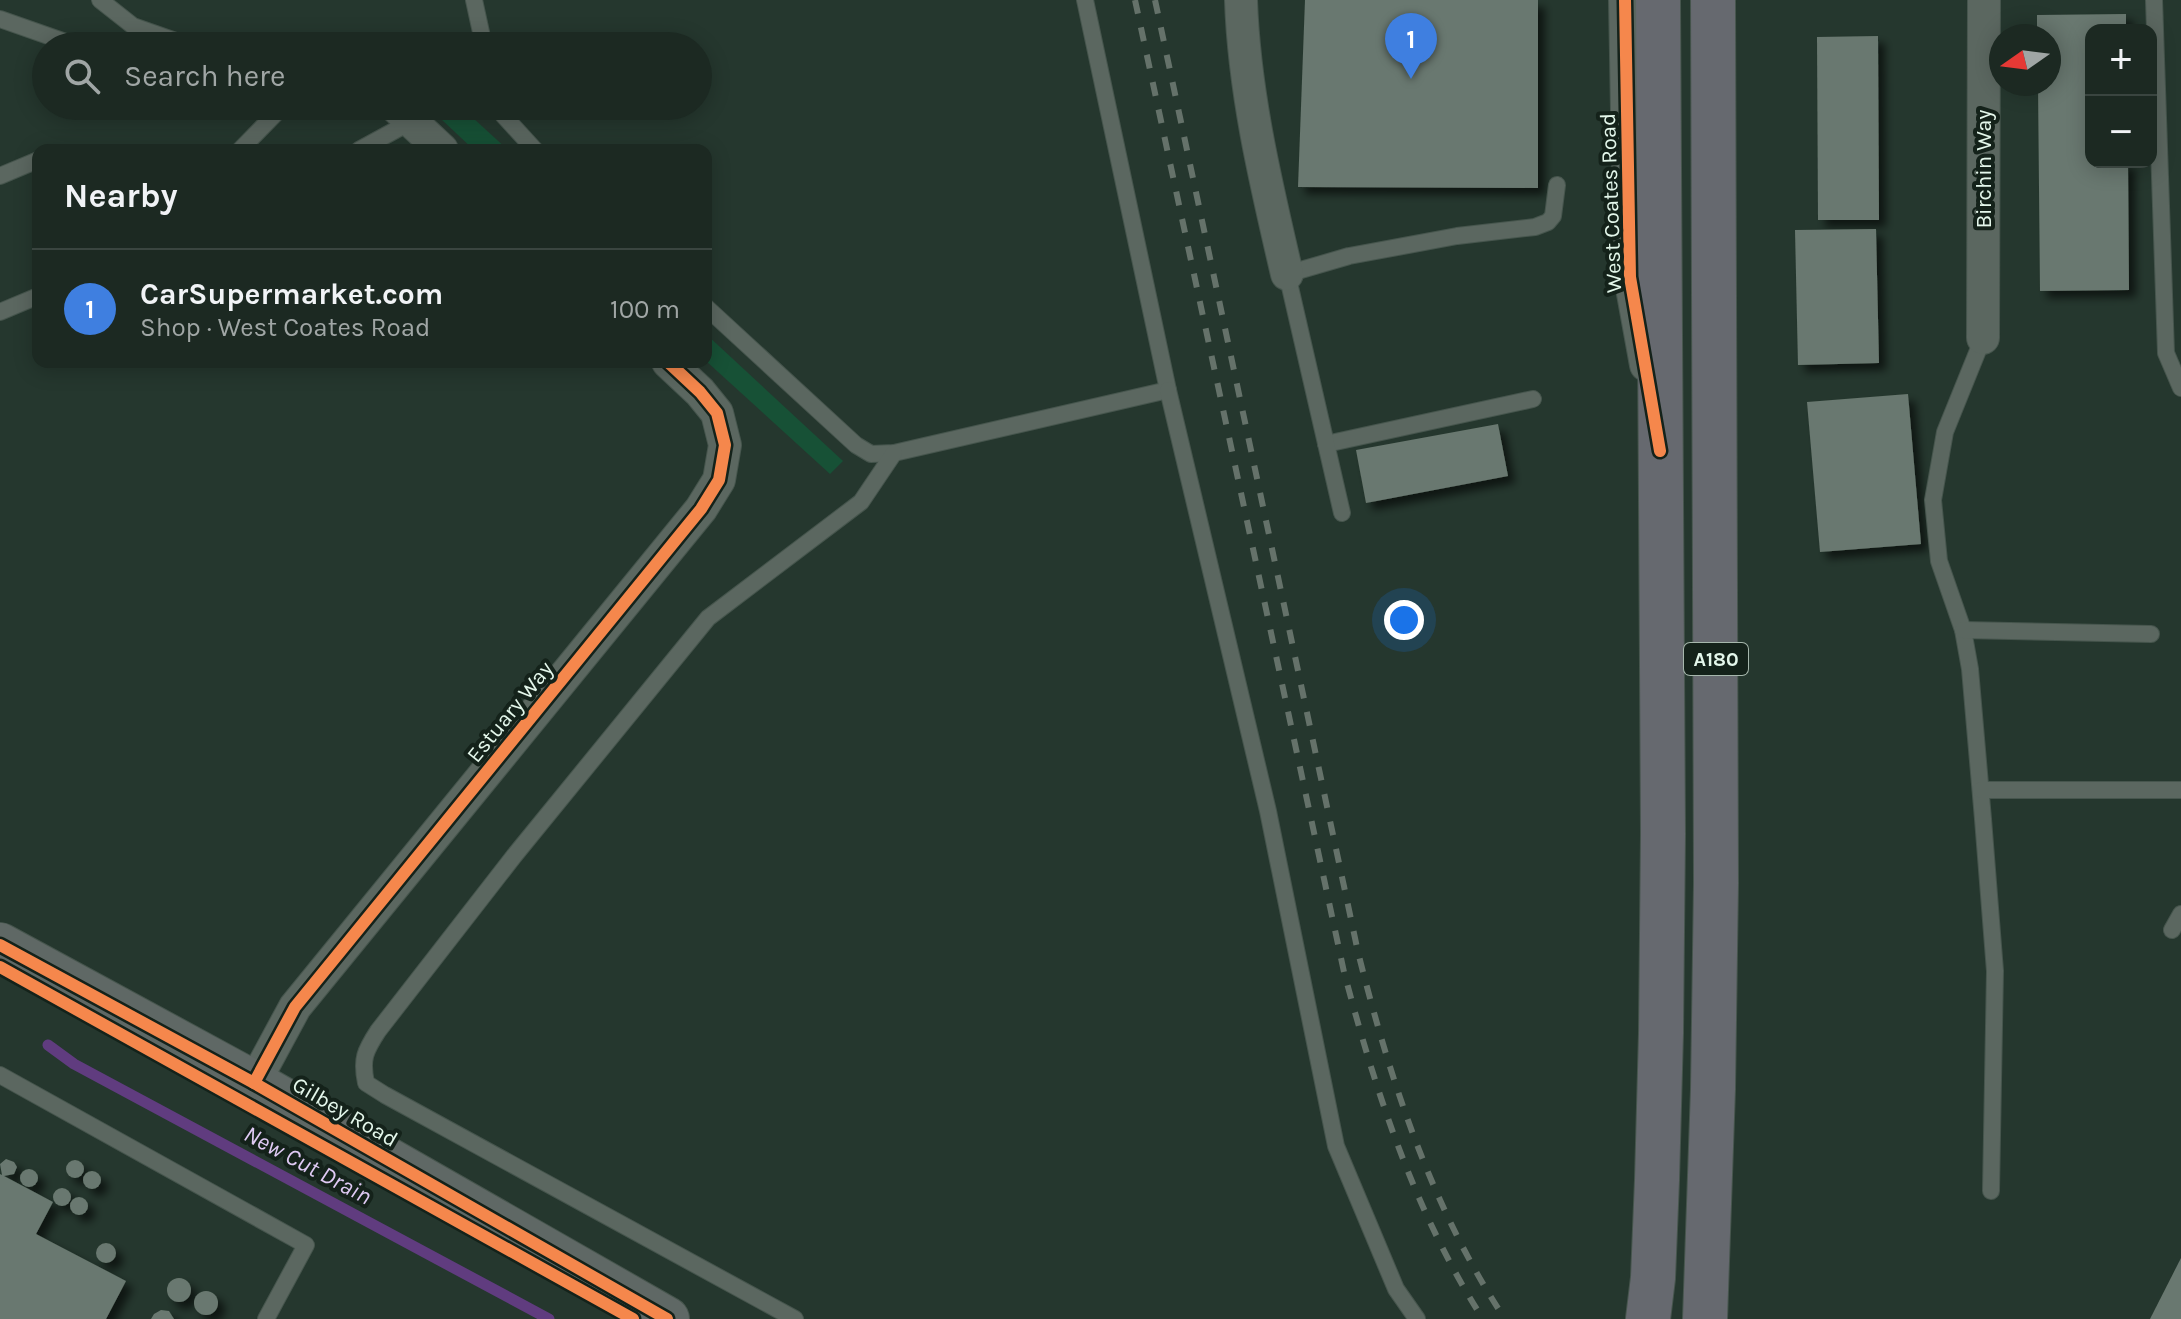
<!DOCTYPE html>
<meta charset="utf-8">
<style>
body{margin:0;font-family:Karla,sans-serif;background:#25312a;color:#f1f3f6}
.controls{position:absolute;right:24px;top:24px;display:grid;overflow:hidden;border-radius:16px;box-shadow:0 4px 20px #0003}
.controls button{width:72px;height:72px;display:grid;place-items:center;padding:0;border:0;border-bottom:2px solid #3a4540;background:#1c2922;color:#f1f3f6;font:40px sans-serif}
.compass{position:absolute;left:1989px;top:24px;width:72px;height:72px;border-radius:50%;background:#1c2922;box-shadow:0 4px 20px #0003;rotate:256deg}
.you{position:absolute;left:1404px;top:620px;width:28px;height:28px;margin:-20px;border:6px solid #fff;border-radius:50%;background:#1a73e8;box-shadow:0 0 0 12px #1a73e833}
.badge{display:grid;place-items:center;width:52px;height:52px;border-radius:50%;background:#d93025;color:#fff;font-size:26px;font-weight:700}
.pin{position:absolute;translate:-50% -66px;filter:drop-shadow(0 2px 4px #0008)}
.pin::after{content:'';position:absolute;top:42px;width:28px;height:24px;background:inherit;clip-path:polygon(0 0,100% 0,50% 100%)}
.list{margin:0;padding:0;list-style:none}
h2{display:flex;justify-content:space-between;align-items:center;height:104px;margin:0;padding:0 32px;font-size:34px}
h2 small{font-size:26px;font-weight:400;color:#a0a6a5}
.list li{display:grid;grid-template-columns:52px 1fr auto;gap:24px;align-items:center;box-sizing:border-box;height:120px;padding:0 32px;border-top:2px solid #3a4540}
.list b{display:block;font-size:30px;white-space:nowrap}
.list p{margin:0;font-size:26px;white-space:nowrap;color:#a0a6a5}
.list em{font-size:26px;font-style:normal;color:#a0a6a5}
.icon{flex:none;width:44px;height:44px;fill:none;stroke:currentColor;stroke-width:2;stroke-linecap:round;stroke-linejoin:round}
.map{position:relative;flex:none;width:2181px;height:1319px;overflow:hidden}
.search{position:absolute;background:#1c2922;box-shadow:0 4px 20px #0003;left:32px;top:32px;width:680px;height:88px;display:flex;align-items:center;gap:20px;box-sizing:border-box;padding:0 28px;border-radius:44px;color:#a0a6a5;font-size:30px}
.panel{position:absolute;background:#1c2922;box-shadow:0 4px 20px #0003;left:32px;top:144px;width:680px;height:224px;border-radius:16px}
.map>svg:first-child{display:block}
</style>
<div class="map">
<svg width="2181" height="1319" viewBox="0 0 2181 1319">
<defs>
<filter id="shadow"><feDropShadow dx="7" dy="7" stdDeviation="4" flood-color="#0009"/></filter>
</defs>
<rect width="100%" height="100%" fill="#25372e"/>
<g fill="#175136">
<path d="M453,106H460L508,150H474L440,118Z"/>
<path d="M706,334L843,461L830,474L706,361Z"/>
</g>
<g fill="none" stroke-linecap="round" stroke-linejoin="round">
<path stroke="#603c7f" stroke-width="11" d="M48,1045L74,1064L549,1319"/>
</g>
<g fill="#69786f" filter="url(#shadow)">
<path d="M1305,0H1538V188L1298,187Z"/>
<path d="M2126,14V30H2091V162H2128L2129,290L2040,291L2038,84H2049V36H2037V15Z"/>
<path d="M1878,36L1879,220H1818L1817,37Z"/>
<path d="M1876,229L1879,363L1798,365L1795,230Z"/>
<path d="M1908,394L1921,544L1820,552L1807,402Z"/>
<path d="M1498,424L1508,476L1366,503L1356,450Z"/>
<path d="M6,1159L14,1162L17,1167L14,1174L4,1176L53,1202L36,1234L126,1281L106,1319H0V1174L2,1175L0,1164Z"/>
<circle cx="75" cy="1169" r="9"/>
<circle cx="29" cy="1178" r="9"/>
<circle cx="92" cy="1180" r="9"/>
<circle cx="62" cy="1197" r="9"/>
<circle cx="79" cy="1206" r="9"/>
<circle cx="106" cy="1253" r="10"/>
<path d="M2181,1258V1319H2150Z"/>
<circle cx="179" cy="1290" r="12"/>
<circle cx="206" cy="1303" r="12"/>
<path d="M161,1310L169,1311L174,1319H151L154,1314Z"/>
</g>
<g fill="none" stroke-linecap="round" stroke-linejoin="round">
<g stroke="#46554d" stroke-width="18">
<g id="lane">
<path d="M100,0L133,26L190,46"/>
<path d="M474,0L484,46"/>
<path d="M2154,0L2166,353L2181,388"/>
<path d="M0,19L77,46"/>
<path d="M500,106L503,115L535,150"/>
<path d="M240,150L283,106"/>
<path d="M359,150L412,121"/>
<path d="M0,176L38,160"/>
<path d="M706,307L856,445L871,454L894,453L1168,390L1085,0"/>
<path d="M0,312L38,296"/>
<path d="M1983,338L1945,432L1933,500L1939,561L1963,630L1970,669L1983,819L1995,971L1991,1191"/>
<path d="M1168,390L1268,811L1336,1146L1396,1289L1417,1319"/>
<path d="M1326,444L1533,399"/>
<path d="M1342,513L1287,274L1349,256L1457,236L1535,227L1548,222L1553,216L1557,185"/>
<path d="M1963,630L2151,634"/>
<path d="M1981,790H2181"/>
<path d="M2172,930L2181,914"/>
<path d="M0,1075L306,1245L266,1319"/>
<path d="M795,1319L385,1095L366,1083C361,1059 365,1051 378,1031L514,856L708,618L861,502L894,453"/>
</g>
</g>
<g stroke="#46554d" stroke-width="34">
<g id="street">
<path d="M1241,0C1244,92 1266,184 1287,274"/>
<path d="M1625,0L1630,277L1646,365"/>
<path d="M395,106L442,150"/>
<path d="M1983,338L1984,0"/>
<path d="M254,1083L295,1007L701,509L719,480L725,445L717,413L700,392L668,362"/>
</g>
</g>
<g stroke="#46554d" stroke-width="46">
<path id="secondary" d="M0,945L254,1083L667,1319"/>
</g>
<g stroke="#46554d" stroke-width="46">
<g id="highway">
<path d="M1648,1319L1653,1278L1657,1180L1661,1033L1663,834L1658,0"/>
<path d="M1705,1319L1713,1089L1716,883L1713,0"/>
</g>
</g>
<use href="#lane" stroke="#5b6760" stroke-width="16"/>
<use href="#street" stroke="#5b6760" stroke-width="32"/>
<use href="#secondary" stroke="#5f6865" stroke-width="44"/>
<use href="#highway" stroke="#66696f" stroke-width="44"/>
<g stroke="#65726a" stroke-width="6" stroke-dasharray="14 14" stroke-linecap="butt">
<path d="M1135,0L1344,972C1376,1093 1415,1213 1483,1319"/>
<path d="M1155,0L1358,952C1390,1080 1432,1209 1505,1319"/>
</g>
<g stroke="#14221a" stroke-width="17">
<g id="cycleway">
<path d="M1625,0L1630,277L1660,451"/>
<path d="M0,945L254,1083L667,1319"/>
<path d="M0,967L633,1319"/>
<path d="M254,1083L295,1007L701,509L719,480L725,445L717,413L700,392L668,362"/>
</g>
</g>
<use href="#cycleway" stroke="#f5874c" stroke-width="12"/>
</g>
<g text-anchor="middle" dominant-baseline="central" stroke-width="8" stroke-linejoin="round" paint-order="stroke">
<rect fill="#14221a" stroke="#a6b7ac" stroke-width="2" x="1684" y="643" width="64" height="32" rx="6"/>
<g font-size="20" font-weight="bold" fill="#e4f7eb">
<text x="1716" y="659">A180</text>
</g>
<g font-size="22" fill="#e4f7eb" stroke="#14221a">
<text transform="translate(1984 169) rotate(-90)">Birchin Way</text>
<text transform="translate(1611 203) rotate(-92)">West Coates Road</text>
<text transform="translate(510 712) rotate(-51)">Estuary Way</text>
<text transform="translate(345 1112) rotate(30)">Gilbey Road</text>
</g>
<g font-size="24" font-style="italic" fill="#dfcaf4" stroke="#14221a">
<text transform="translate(308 1165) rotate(28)">New Cut Drain</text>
</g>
</g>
</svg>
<div class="controls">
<button>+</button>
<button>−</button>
</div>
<svg class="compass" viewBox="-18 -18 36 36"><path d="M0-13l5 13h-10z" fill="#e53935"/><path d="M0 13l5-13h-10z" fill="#a0a6a5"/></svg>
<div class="you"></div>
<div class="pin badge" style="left:1411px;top:79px;background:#3f7fe0">1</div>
<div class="search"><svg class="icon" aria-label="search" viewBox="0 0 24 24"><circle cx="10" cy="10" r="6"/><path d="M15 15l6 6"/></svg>Search here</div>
<section class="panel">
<h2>Nearby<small></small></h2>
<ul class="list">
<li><span class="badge" style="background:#3f7fe0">1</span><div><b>CarSupermarket.com</b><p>Shop · West Coates Road</p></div><em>100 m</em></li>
</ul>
</section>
</div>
